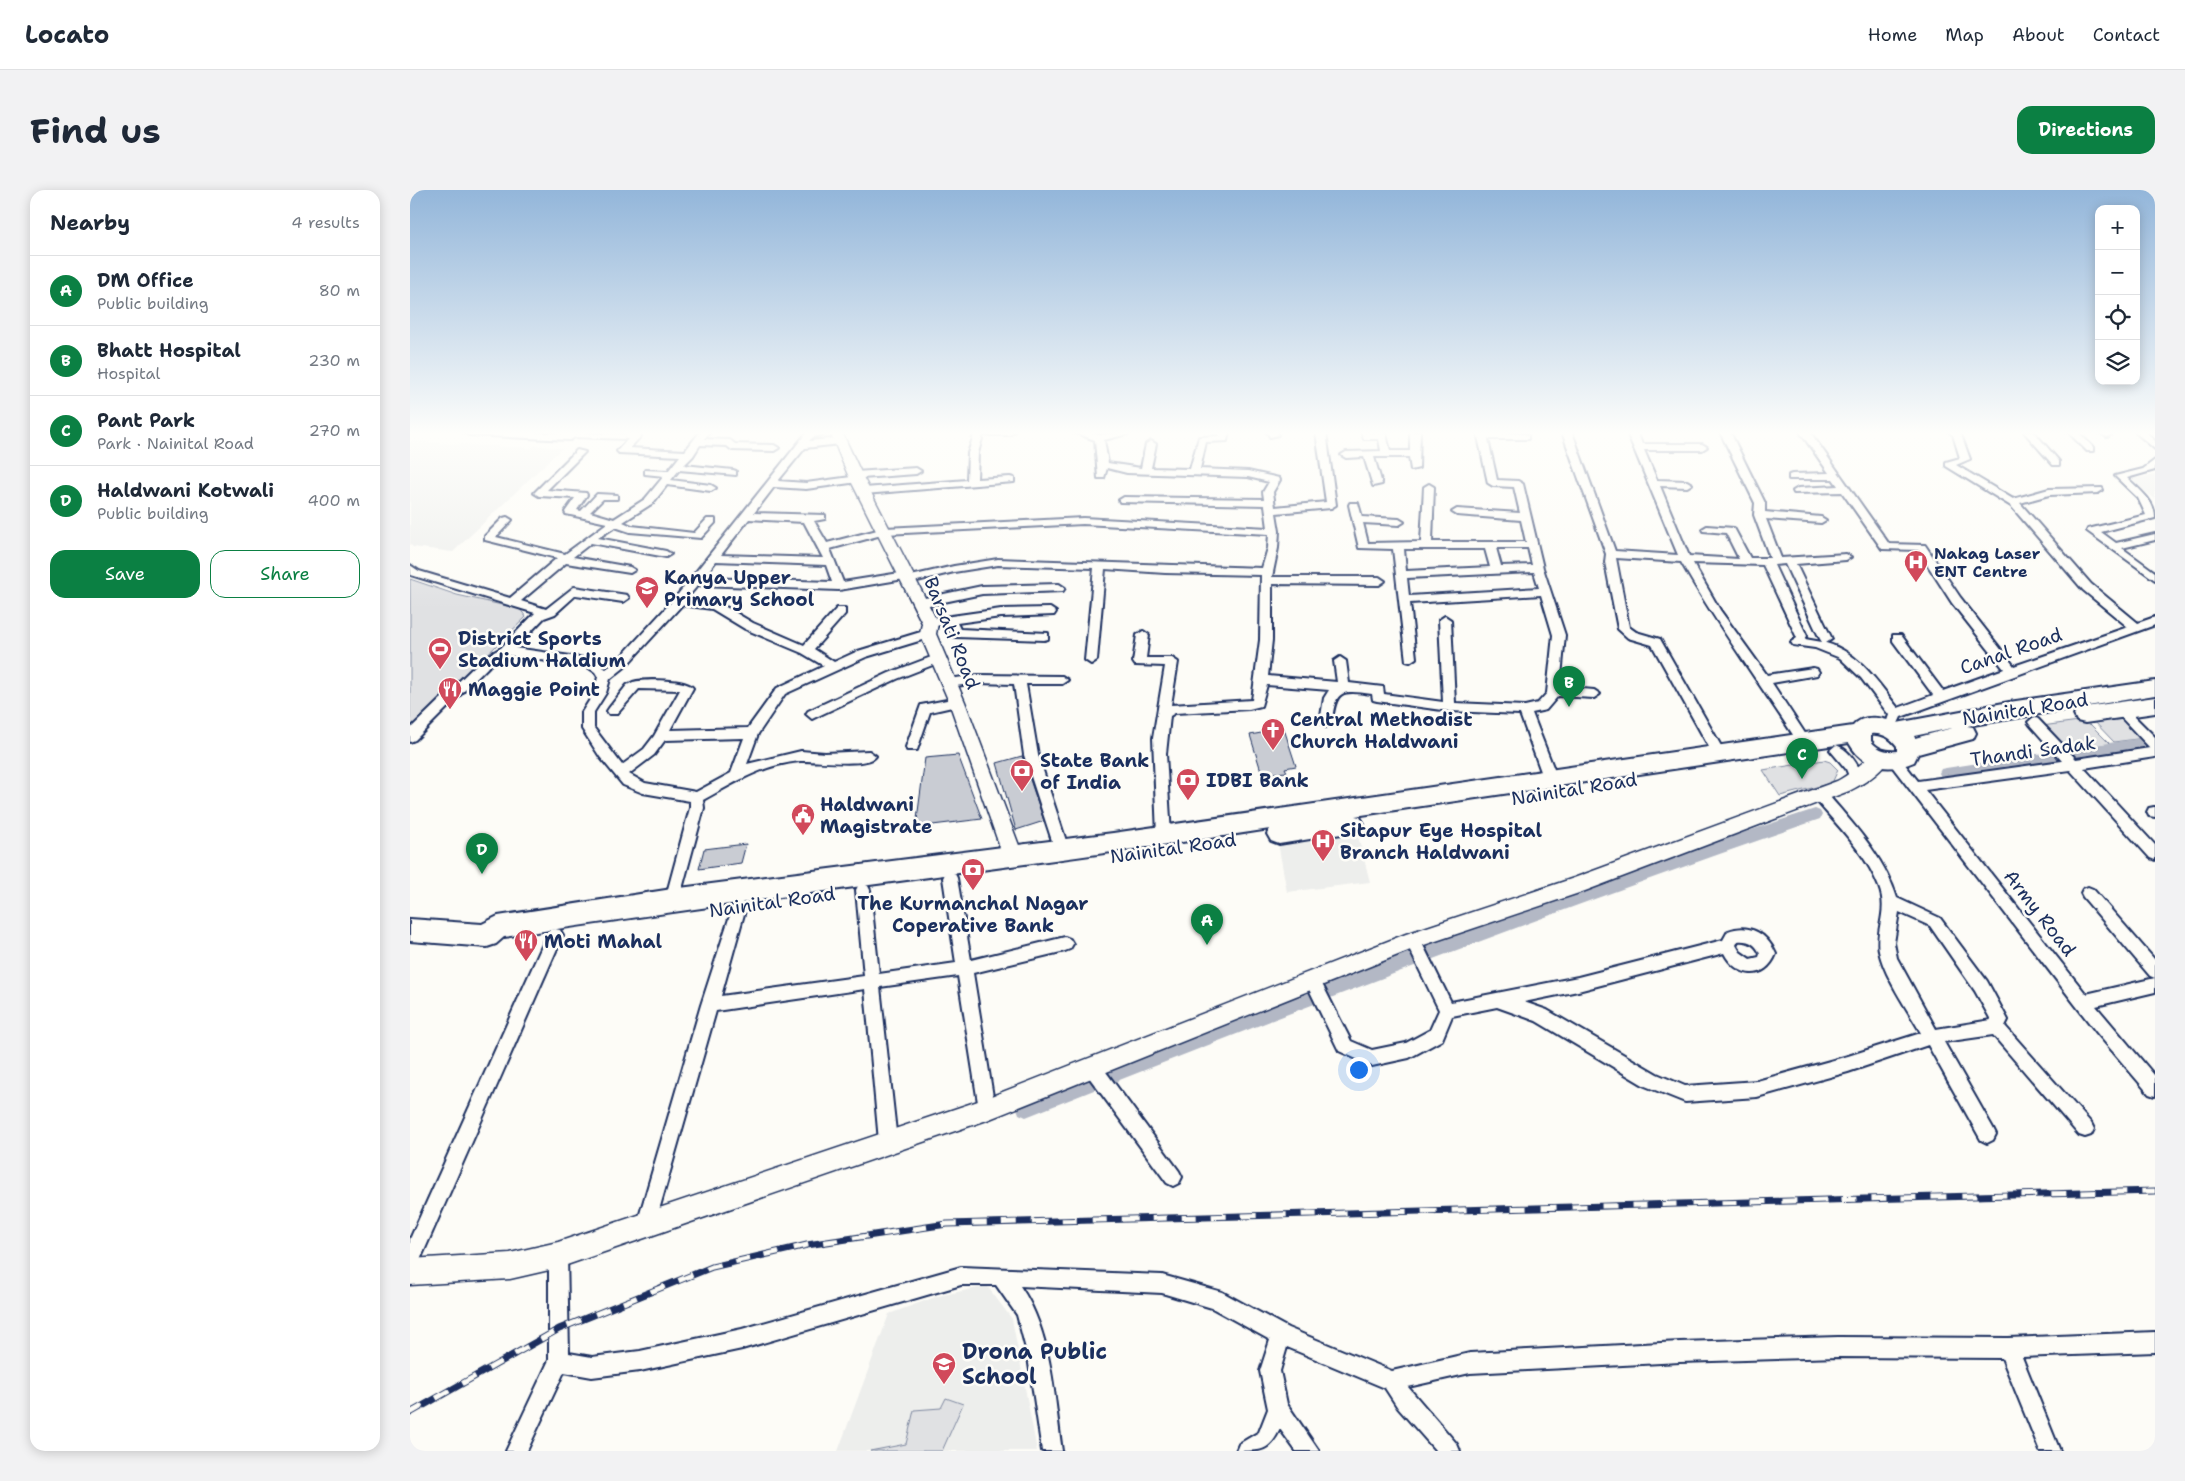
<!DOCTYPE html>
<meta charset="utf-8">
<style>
body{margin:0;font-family:"Shantell Sans",sans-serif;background:#f2f2f3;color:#1f2937}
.controls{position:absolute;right:15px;top:15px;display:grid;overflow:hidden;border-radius:10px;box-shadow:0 2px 12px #0003}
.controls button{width:45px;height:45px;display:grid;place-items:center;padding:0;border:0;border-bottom:1px solid #e0e1e3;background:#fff;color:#1f2937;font:25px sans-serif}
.you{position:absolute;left:948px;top:879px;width:18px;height:18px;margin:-12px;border:4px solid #fff;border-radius:50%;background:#1a73e8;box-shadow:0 0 0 8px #1a73e833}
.badge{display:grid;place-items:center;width:32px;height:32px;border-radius:50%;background:#0b8043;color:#fff;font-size:16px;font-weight:700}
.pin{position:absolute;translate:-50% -41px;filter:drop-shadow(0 1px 2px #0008)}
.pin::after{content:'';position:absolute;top:26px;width:18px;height:15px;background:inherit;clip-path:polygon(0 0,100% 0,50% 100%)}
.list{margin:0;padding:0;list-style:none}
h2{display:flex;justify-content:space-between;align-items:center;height:65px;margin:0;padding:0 20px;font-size:21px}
h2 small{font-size:16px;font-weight:400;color:#747a83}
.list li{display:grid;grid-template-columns:32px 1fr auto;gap:15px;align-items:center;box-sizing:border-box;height:70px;padding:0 20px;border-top:1px solid #e0e1e3}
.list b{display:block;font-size:19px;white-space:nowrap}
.list p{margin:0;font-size:16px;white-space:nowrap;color:#747a83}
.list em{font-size:16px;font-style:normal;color:#747a83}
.actions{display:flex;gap:10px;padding:15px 20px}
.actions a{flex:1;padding:11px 0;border:1px solid #0b8043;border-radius:15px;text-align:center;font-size:18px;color:#0b8043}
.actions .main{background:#0b8043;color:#fff}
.icon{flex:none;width:28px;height:28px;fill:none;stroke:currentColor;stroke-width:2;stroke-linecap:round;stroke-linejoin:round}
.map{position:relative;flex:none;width:1745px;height:1261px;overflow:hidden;border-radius:15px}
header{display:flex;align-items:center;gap:30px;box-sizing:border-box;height:70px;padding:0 25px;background:#fff;border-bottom:1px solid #e0e1e3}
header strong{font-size:24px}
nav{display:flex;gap:28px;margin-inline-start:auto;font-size:18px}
.intro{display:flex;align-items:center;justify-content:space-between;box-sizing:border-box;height:120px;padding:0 30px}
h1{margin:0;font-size:35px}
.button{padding:12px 22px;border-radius:15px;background:#0b8043;color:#fff;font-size:18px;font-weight:700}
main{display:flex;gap:30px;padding:0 30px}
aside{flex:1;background:#fff;border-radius:15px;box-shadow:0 2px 12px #0003}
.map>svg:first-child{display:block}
</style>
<header>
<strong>Locato</strong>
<nav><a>Home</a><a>Map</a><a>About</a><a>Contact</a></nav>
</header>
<div class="intro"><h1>Find us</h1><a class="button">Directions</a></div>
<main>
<aside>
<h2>Nearby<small>4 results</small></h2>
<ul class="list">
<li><span class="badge">A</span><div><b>DM Office</b><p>Public building</p></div><em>80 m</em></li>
<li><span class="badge">B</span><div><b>Bhatt Hospital</b><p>Hospital</p></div><em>230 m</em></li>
<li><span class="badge">C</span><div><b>Pant Park</b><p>Park · Nainital Road</p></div><em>270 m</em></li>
<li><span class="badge">D</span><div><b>Haldwani Kotwali</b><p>Public building</p></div><em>400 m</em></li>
</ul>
<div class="actions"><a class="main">Save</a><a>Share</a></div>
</aside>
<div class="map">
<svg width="1745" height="1261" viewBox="0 0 1745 1261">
<rect width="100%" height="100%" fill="#fdfcf7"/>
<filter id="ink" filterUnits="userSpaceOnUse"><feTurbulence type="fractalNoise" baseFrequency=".02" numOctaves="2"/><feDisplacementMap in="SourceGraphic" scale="10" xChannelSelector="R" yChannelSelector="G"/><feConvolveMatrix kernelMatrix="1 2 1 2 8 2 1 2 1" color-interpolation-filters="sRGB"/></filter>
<g filter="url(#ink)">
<g fill="#edeeec">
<path d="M0,251L121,258L124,255L152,258L43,362L3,357L0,354Z"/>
<path d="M1745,285V309L1719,289L1733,287Z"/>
<path d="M947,642L960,692L877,702L868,653Z"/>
<path d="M577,1096L602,1129L627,1261H428L479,1124L528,1106Z"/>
</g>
<g fill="#e0e1e3" stroke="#7e88a0">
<path d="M0,389L47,405L110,419L116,427L0,539Z"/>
<path d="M1711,524L1734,548L1704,552L1681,528Z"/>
<path d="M1676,530L1700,554L1655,560L1632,536Z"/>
<path d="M1414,570L1420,572L1428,580L1422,593L1370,606L1353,580Z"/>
<path d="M536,1208L553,1214L532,1261H460L496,1254L504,1220L531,1218Z"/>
</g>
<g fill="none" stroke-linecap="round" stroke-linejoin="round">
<g fill="#b3b8c5" fill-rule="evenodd">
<path d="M1745,546V556L1536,588L1531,587L1529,583L1531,579L1536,578Z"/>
<path d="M1405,619L1410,621L1412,625L1410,629C1143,721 879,822 616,927L609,924L607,918L609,912C871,806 1137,706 1405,619Z"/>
</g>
</g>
<g fill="#c9ccd3" stroke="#1b2f5e">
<path d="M874,539L886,576L875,578L877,582L852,584L840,545Z"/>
<path d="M548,565L572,629L506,637L515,568Z"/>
<path d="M612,566L634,631L606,640L587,573Z"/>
<path d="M336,654L331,673L289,679L294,659Z"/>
</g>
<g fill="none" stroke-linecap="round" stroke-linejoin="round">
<g stroke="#1b2f5e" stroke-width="4">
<g id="street">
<path d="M54,242L223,244L231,242V246L220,258L275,261L290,242H300L294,249L320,250L325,254L364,255L369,258L364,261L322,260L317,256L290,255L283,266L274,275L323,280L326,281V285L269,280L261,290L301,295L306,298L301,301L257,295L243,313L213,332L222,336L284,343L297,329H305V333L291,348L220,342L205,337L188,348L256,361L261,364L256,367L181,353L163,367L220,377L225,380L220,383L156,373L111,411L136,419L164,397L217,405L219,408L213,412L166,405L145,424L134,428L105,458L181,469L196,479L207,471L265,408L397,242H424L403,247L399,251L430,248L435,251L430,254L395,258L368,291L396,293L441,287L442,283L445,282L506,278L511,281L506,284L452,288V291L448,292L396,299L364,297L344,323L415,325V329L404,331L417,353L475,338L673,328L858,338L855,315L710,312L709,310L714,307L854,309L853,302L859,292L838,287L717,283L697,278L694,288H688L685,250L663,242H679L689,245L725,242L694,250L698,273L731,278L736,254L741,251L746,254L741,278L780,279L789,247L809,246V242H819L817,251L796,252L790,279L838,281L869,288L870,290L863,302L865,317L916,312L906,242H916L926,315L921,318L866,323L869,341L868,358L862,387H969L975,391L969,395L862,394V450L858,486L927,492L924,471L930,467L936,471L939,493L973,497L974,504L1033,512L1029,430L1035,426L1041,430L1045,513L1115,516L1128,513L1137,503L1143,445L1131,405L1000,413L1006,468L1000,472L996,471L983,359L949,358L939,315L940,313H948L952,327L989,329L994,332L989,335L953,333L958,353L1011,352L1014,297L1019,294L1024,297L1022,352H1116L1111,330L1047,325L1042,322L1047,319L1110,323L1104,297L1083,296L1078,293L1067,242L1115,244L1118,245V249H1078L1087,290L1108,291L1113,294L1133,378L1155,445L1150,497L1184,500L1190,504L1184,508L1148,506L1136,520L1122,523L1147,587L1140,592L1133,587L1110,524L1039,521L967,511L963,510L962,504C932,500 925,499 922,532L916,537L910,532L914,508L919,500L857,495L851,516L839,519L765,523L760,526L756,564L761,645L759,649H749L747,645L743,548L755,476L725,475L723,472L727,445L733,441L739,445L736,468H762L768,472L761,515L842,510L850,450L851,385L755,383L695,379L687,470L681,474L675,470L684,378L588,375L544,382L499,393L494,389L429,400L288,395L277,408L309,413L343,433L394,455L427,418H435V424L404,459L424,472L448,461L514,441L518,440L524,444L522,447L456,467L375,504L348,544L337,574L391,561L415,563L459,561L466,566C459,578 404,570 390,571C351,575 326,592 293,610L294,618L269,710L267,714L262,716L257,714L255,710L280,618V611L233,603L213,595L190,567L172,539V522L184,503L188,487L185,482L178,477L97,465L80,475L5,550L0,552V539L72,469L91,458L125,423L1,385L0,375L9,381L100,408L147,368L75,350V346L93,328L97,327L102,330L86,347L155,364L197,333L156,324L155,322L165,308L129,306L124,303L167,260L175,262L137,300L176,303L177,305L167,320L171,321L187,304L207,305V309H193L180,322L204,329L235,309L254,286L235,284V280L258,281L270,266L209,263L207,261L218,249L165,247L160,250L59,245ZM339,329L394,332L413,368L311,365ZM673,334L859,344L858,358L852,378L588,369L544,376L501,386L500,383L496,382L433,392L420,359L475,344ZM1086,358H1118L1122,375L1091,376ZM994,359H1075L1080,377L996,381ZM306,371L416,375L422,392L293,388ZM1124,382L1129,398L999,406L997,388ZM272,415L302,419L335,439L392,463L414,476L367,498L338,538L260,540L283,498C277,489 234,489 223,492L217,495L199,518L197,521L199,524H207L229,499L270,500L244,546L234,559L212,575L184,538V522L196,503L200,489L215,477ZM334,548L321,583L286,602L235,593L219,584L244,565L255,550Z"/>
<path d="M557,242H604L599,245H573L568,263L567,289L600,287L604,288V292L454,304L449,301L454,298L557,290L558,263L564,245Z"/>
<path d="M857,242H867L868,245L860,247Z"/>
<path d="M951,242L976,244L980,261H1000V242H1010L1009,278L1001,280L999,267H964L972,294L963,296L954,267L936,268L931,265L936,262L971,261L969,249H954Z"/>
<path d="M1152,242H1162L1205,361L1268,365L1217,242H1227L1232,254H1292L1297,257L1292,260H1234L1247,290L1277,291L1282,294L1277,297L1250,296L1279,366L1329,369L1316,343L1293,341L1292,339L1297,336L1324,338L1340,368H1360L1344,325L1345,313L1310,242H1320L1355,313V322L1411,327L1416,330L1411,333L1356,329L1371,368L1436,364L1441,367L1436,370L1386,374L1422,449L1416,453C1450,463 1468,493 1488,518L1523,505L1483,451V445H1491L1533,501L1594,479L1542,413L1508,360L1472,359L1432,302L1384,303L1383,301L1388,298L1428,296L1423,289H1379V285L1382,284L1419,283L1390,242H1400L1479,354L1515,355L1550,407L1604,476L1718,437L1673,400L1601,316L1536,276V272L1550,268L1543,245L1539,242H1550L1560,269L1546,275L1603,309L1639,299L1692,298L1693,300L1688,303L1639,305L1610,313L1681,394L1728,433L1745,427V435L1491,527L1484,542L1480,544L1474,539L1479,525L1451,488L1430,468L1405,458L1383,455L1381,452L1387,448L1353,375L1283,373L1310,420L1357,485L1403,478L1407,479L1409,482L1407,485L1362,493L1400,551L1394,556L1389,554C1350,494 1307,435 1271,372L1206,368L1219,437L1226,442L1250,449L1315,563L1314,566H1304L1242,455L1218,448L1208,439L1195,372L1196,364ZM1375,374L1410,449L1412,452L1395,449L1397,446L1364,375Z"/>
<path d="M1614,242H1624L1649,271V275H1643Z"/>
<path d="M1658,242H1668L1683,257V261H1677Z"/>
<path d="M1689,242H1700L1702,244L1697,247Z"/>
<path d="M1725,242H1736L1745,251V259Z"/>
<path d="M1745,270V280L1717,288C1729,299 1745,311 1745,328L1691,342L1706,353L1745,344V350L1712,358L1745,382V390L1677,341L1678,339L1736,325L1728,308L1705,286L1733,279Z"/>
<path d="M649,394L655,398L653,401L572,404L510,417L504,413L510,409L572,396Z"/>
<path d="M640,418L646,422L644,425L591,427L547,433L550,439L638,443V449L634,450L546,447L542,446L536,434L520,437L514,433L520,429L591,419Z"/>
<path d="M529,464L535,468L533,471L487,489L406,527L402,529L396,524L398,521L479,483Z"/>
<path d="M567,485L652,486L658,490L652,494H616L628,565L659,660L657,664H647L645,660L614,565L604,494L567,493L539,497L533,493L539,489Z"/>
<path d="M547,508L551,509L553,512L551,515L520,522L507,560H497L496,557L511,515Z"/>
<path d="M1711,516L1715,517L1745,547V567L1674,578L1745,655V670L1740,668L1660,580L1515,600L1676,804L1745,788V802L1686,816L1745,886V906L1739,904L1687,843L1478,571L1480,568H1490L1508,591L1652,571L1620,535L1618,532L1624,527L1628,529L1666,569L1740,558L1707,523L1705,520L1707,517Z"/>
<path d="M1426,555C1440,560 1449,576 1454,589L1452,593H1442L1436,579L1420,560Z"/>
<path d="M1409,599L1414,600C1442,633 1474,666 1487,708L1530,728L1577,791L1598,830L1595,836L1681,933L1684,939L1681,945L1675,947L1669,945L1583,845L1534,852L1583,938L1586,944L1583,950L1577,953L1571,950L1518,855L1438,882L1347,907L1275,912L1235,896L1126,831L1087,817L1042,826L1032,850L999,868L962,876L929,861L894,789L897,784L902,782L907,784L941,851L962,860L996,853L1020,840L1029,820L995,750L998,745L1003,743L1008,745L1041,812L1168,787L1313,750L1318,741C1339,733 1357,743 1366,764C1355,792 1326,787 1314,763L1168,801L1114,812L1137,820L1247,884L1275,896L1347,891L1438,866L1511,843C1498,820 1474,786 1469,761C1465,738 1479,722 1469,697C1456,663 1427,635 1404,608L1402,604ZM1489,722L1520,736L1565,801L1581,830L1526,839L1487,768L1484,753ZM1328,751C1339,750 1346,754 1350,764L1349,767L1340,769L1330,762L1326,755Z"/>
<path d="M1744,617H1745V627L1739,626L1737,622L1739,618Z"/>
<path d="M540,682L545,684L547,688L561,770L655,747L660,749L663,754L660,759L655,761L563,783L585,919L583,925L577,927L571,925L569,919L548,786L470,797L487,951L484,957L478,960L472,957L469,951L455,799L306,821L245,1034L242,1040L236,1043L230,1040L227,1034L291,815L324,713L329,711L334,713L336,717L311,806L454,786L446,700L448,696L453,694L458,696L460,700L469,784L546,773L533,688L535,684Z"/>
<path d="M1678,697L1683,699L1745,770V788L1740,786L1673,707L1671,703L1673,699Z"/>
<path d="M145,739L150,740L153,745L7,1077L0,1079V1049L137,745L140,740Z"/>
<path d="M682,869L688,871L769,981L772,987L769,993L763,996L757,993L676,883L674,877L676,871Z"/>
<path d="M148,1056L155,1058L157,1065L159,1163L182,1167L230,1161L332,1139L551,1077L752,1085L812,1102L878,1138L982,1181L1060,1163L1270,1152L1428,1147L1598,1148L1745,1142V1162L1612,1167L1650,1261H1630L1592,1168L1428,1167L1270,1172L1060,1183L998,1197L1047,1254L1050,1261H1026L988,1218L975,1198L877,1157L870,1181L877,1214L909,1261H886L870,1239C859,1261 853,1261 826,1261L829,1254L849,1242L858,1219L850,1181L860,1150L802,1118L752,1103L610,1096C642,1142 644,1207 652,1261H632L618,1167L607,1125L586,1095H551L332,1159L230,1181L182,1187L154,1182L117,1261H96L139,1170V1065L141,1058Z"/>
</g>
</g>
<g stroke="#1b2f5e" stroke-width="3">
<g id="secondary">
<path d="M420,242H432L452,285L528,433L526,444L555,512L613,666L610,672L603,674L596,672L593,666L539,512L510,444L512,433L438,285Z"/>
<path d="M1470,562L1476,564L1479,569C1471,583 1453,594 1439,601L1175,701L1008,757L577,930L148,1078L100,1089L0,1095V1069L100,1063L148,1052L577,908L996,744L1164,688L1427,591C1442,584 1456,567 1470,562Z"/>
</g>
</g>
<g stroke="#1b2f5e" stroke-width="4">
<g id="highway">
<path d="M1745,491V505L1557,536L1563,537L1566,543L1563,549L1508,564L1504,572C1478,583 1453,578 1439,553L945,626L950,627L954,634L950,641L869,654L861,651L857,644L860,639C605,678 349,707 94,747L86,754L77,757L0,751V729L72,734L88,726L262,699L703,643L1443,536C1453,523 1474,528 1487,533L1599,512ZM1542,538L1505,548L1504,546ZM1461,544C1472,543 1480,547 1487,556V561C1476,562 1468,560 1461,551Z"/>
<path d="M1745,507V523L1675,533L1667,531L1664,525L1667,519L1675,517Z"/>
</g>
</g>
<use href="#street" fill="#fdfcf7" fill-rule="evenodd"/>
<use href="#secondary" fill="#fdfcf7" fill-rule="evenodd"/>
<use href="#highway" fill="#fdfcf7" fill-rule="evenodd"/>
<g stroke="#1b2f5e" stroke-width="7">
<path id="rail" d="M0,1223L149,1139L302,1077L397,1055L537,1034L1745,1001"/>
</g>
<use href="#rail" stroke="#fdfcf7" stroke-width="5" stroke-dasharray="15" stroke-linecap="butt"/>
</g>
</g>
<linearGradient id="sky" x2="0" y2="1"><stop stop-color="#93b6da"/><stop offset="0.58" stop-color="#fefefb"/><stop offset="1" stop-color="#fefefb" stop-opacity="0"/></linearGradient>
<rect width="1745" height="419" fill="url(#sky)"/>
<defs>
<g id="hospital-pin" transform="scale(1.25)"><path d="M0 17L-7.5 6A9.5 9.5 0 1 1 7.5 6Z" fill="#d1495b" stroke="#fdfcf7"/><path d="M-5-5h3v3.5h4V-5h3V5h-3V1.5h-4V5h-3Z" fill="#fff"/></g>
<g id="school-pin" transform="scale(1.25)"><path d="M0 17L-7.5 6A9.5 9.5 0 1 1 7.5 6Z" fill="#d1495b" stroke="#fdfcf7"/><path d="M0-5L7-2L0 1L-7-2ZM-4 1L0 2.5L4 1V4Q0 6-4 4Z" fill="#fff"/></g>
<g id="stadium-pin" transform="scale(1.25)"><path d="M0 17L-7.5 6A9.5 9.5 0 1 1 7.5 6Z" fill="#d1495b" stroke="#fdfcf7"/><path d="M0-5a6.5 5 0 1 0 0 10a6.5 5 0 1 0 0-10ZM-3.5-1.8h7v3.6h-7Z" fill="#fff"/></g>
<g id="restaurant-pin" transform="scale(1.25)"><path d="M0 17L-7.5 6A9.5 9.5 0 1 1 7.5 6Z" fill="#d1495b" stroke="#fdfcf7"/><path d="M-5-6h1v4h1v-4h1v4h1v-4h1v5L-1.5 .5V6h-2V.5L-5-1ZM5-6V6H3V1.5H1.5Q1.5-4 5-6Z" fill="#fff"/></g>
<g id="church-pin" transform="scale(1.25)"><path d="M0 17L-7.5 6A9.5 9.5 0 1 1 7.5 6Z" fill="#d1495b" stroke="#fdfcf7"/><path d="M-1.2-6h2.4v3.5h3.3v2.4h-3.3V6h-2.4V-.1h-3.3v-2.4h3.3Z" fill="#fff"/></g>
<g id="bank-pin" transform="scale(1.25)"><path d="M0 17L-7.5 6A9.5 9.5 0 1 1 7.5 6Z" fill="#d1495b" stroke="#fdfcf7"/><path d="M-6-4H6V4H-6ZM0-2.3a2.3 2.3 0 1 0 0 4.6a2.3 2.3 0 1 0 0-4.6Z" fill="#fff"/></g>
<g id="civic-pin" transform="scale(1.25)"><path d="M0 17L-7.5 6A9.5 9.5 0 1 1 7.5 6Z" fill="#d1495b" stroke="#fdfcf7"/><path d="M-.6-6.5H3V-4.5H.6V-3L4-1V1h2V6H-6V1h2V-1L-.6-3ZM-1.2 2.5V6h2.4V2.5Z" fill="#fff"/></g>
</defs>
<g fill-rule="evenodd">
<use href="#hospital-pin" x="1506" y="372"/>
<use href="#school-pin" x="237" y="398"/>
<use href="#stadium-pin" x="30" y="459"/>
<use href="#restaurant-pin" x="40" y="499"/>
<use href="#church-pin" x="863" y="540"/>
<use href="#bank-pin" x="612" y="581"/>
<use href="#bank-pin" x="778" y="590"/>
<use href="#civic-pin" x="393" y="625"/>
<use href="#hospital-pin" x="913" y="651"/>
<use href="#bank-pin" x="563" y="680"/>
<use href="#restaurant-pin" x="116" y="751"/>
<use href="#school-pin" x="534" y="1174"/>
</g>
<g text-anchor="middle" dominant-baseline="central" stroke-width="5" stroke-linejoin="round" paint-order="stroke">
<g font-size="16" font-weight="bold" fill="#1b2f5e" stroke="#fdfcf7" text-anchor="start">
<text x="1524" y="363">Nakag Laser<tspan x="1524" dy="18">ENT Centre</tspan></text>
</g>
<g font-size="19" font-weight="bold" fill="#1b2f5e" stroke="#fdfcf7" text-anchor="start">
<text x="254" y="387">Kanya Upper<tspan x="254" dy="22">Primary School</tspan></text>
<text x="48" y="448">District Sports<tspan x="48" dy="22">Stadium Haldium</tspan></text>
<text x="58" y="499">Maggie Point</text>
<text x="880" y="529">Central Methodist<tspan x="880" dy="22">Church Haldwani</tspan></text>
<text x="630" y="570">State Bank<tspan x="630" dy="22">of India</tspan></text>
<text x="796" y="590">IDBI Bank</text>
<text x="410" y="614">Haldwani<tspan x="410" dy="22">Magistrate</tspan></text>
<text x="930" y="640">Sitapur Eye Hospital<tspan x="930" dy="22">Branch Haldwani</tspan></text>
<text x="563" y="713" text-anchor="middle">The Kurmanchal Nagar<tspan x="563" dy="22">Coperative Bank</tspan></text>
<text x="134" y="751">Moti Mahal</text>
</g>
<g font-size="19" fill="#1b2f5e" stroke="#fdfcf7">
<text transform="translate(542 443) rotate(68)">Barsati Road</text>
<text transform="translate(1601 461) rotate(-19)">Canal Road</text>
<text transform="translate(1615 519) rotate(-9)">Nainital Road</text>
<text transform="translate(1623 561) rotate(-8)">Thandi Sadak</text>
<text transform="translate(1164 599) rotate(-9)">Nainital Road</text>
<text transform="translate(763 658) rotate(-8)">Nainital Road</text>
<text transform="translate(362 712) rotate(-8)">Nainital Road</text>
<text transform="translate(1630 723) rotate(52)">Army Road</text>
</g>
<g font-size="22" font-weight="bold" fill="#1b2f5e" stroke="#fdfcf7" text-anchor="start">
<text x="552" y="1161">Drona Public<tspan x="552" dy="25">School</tspan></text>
</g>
</g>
</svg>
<div class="controls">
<button>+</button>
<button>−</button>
<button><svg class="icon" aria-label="locate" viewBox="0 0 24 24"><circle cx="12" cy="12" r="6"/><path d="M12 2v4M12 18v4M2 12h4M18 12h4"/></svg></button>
<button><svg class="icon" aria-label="layers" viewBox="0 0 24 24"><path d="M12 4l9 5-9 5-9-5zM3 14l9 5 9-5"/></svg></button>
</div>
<div class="you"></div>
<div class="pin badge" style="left:797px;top:755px">A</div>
<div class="pin badge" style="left:1159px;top:517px">B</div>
<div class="pin badge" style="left:1392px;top:589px">C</div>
<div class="pin badge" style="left:72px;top:684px">D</div>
</div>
</main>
